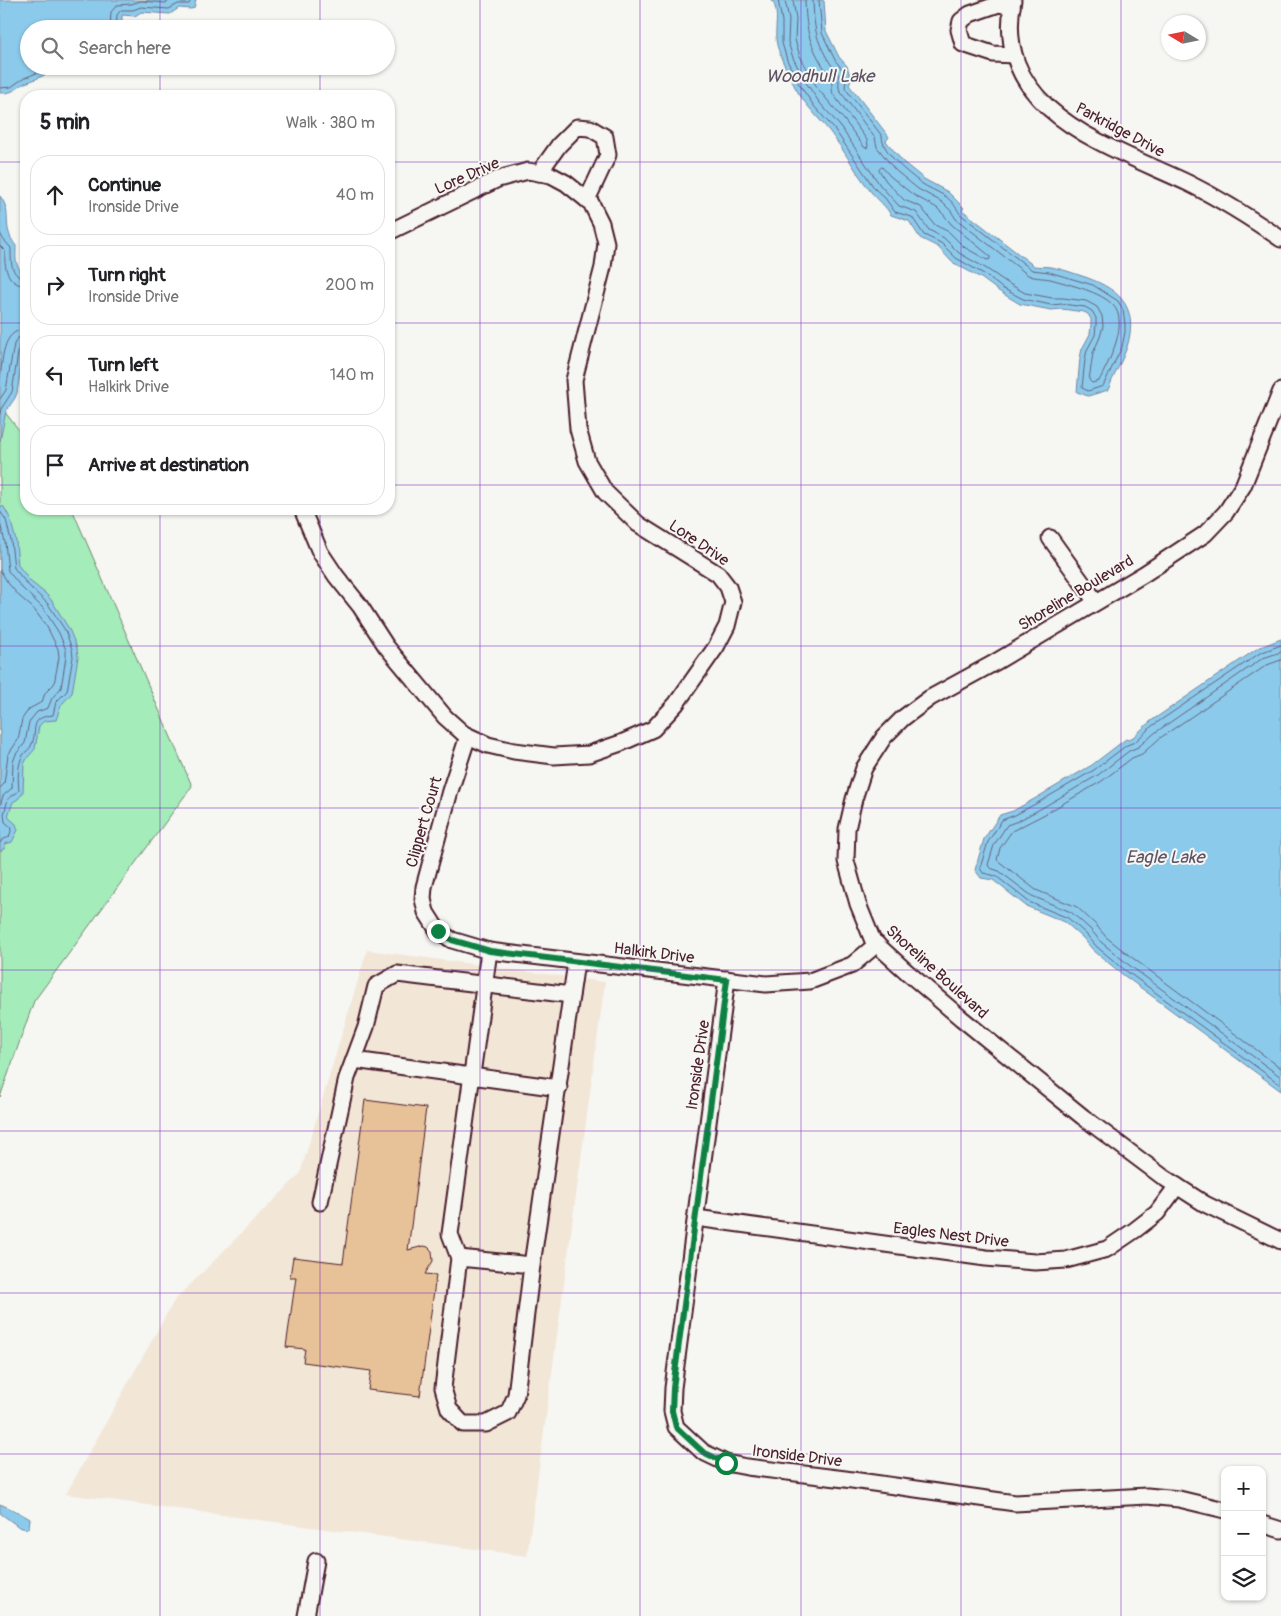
<!DOCTYPE html>
<meta charset="utf-8">
<style>
body{margin:0;font-family:Pangolin,sans-serif;background:#f6f6f6;color:#202124}
.controls{position:absolute;right:15px;bottom:15px;display:grid;overflow:hidden;border-radius:10px;box-shadow:0 1px 4px #0004}
.controls button{width:45px;height:45px;display:grid;place-items:center;padding:0;border:0;border-bottom:1px solid #e0e0e0;background:#fff;color:#202124;font:25px sans-serif}
.compass{position:absolute;left:1161px;top:15px;width:45px;height:45px;border-radius:50%;background:#fff;box-shadow:0 1px 4px #0004;rotate:280deg}
.stop{position:absolute;width:15px;height:15px;margin:-11px;border:4px solid #0b8043;border-radius:50%;background:#fff}
.stop.end{background:#0b8043;border-color:#fff;box-shadow:0 1px 5px #0008}
.list{margin:0;padding:0;list-style:none}
h2{display:flex;justify-content:space-between;align-items:center;height:65px;margin:0;padding:0 20px;font-size:21px}
h2 small{font-size:16px;font-weight:400;color:#757577}
.list li{display:grid;grid-template-columns:32px 1fr auto;gap:15px;align-items:center;box-sizing:border-box;height:80px;margin:0 10px 10px;padding:0 10px;border:1px solid #e0e0e0;border-radius:20px}
.list b{display:block;font-size:19px;white-space:nowrap}
.list p{margin:0;font-size:16px;white-space:nowrap;color:#757577}
.list em{font-size:16px;font-style:normal;color:#757577}
.icon{flex:none;width:28px;height:28px;fill:none;stroke:currentColor;stroke-width:2;stroke-linecap:round;stroke-linejoin:round}
.map{position:relative;flex:none;width:1281px;height:1616px;overflow:hidden}
.search{position:absolute;background:#fff;box-shadow:0 1px 4px #0004;left:20px;top:20px;width:375px;height:55px;display:flex;align-items:center;gap:12px;box-sizing:border-box;padding:0 18px;border-radius:28px;color:#757577;font-size:19px}
.panel{position:absolute;background:#fff;box-shadow:0 1px 4px #0004;left:20px;top:90px;width:375px;height:425px;border-radius:20px}
.map>svg:first-child{display:block}
</style>
<div class="map">
<svg width="1281" height="1616" viewBox="0 0 1281 1616">
<rect width="100%" height="100%" fill="#f6f6f2"/>
<filter id="ink" filterUnits="userSpaceOnUse"><feTurbulence type="fractalNoise" baseFrequency=".02" numOctaves="2"/><feDisplacementMap in="SourceGraphic" scale="10" xChannelSelector="R" yChannelSelector="G"/><feConvolveMatrix kernelMatrix="1 2 1 2 8 2 1 2 1" color-interpolation-filters="sRGB"/></filter>
<g filter="url(#ink)">
<path fill="#f2e6d7" d="M367,950L605,982L527,1556L66,1494L174,1301L300,1174Z"/>
<path fill="#a4ecba" stroke="#778672" d="M0,406L26,439V509H72L192,786L34,1001L0,1097Z"/>
<g fill="#8ccaec" stroke="#72869f">
<path d="M0,0H196L194,8L191,9L179,8L170,14L141,12L135,16L122,15V29H29V66H49L48,73C40,78 33,80 25,83C13,88 17,93 0,93Z"/>
<path d="M772,0H821L824,1L826,31L839,57L847,66L851,79L849,85L889,137L886,141L903,162L924,179L948,192L964,208L962,210L1034,266C1040,267 1045,266 1050,267C1059,268 1070,272 1079,275C1117,287 1140,305 1127,347C1122,362 1113,376 1108,390L1088,396L1077,392L1080,358L1082,349L1090,334L1091,325V319L1088,314L1084,312L1062,309L1051,310L1020,304L1000,292L981,278L952,262L938,247L920,238L909,221L891,215C886,206 878,200 871,192C856,173 845,151 830,132C818,117 804,104 795,87C788,73 781,60 777,45C773,30 781,14 772,0Z"/>
<path d="M0,196C14,215 0,225 16,246C16,261 14,265 26,276V335L17,393L15,398L6,411L0,441Z"/>
<path d="M0,506L4,507L10,518L16,541L18,565L31,582L46,594L52,601L69,629L77,648L78,657L72,693L61,705L56,720L44,721L39,726L35,749L28,757L24,764L23,793L18,799L13,802L8,816L10,819L16,824L18,830L12,842L5,844L4,849L0,851Z"/>
<path d="M1281,639V1091L1122,974L1093,950L1083,938L1065,922L1026,906L993,880L981,878L975,870L984,839L1000,815L1013,811L1036,798L1092,765L1126,739L1128,740L1132,738L1151,721L1258,648Z"/>
<path d="M0,1504L18,1512L30,1519L29,1527L26,1529L19,1527L0,1513Z"/>
</g>
<g fill="none" stroke-linecap="round" stroke-linejoin="round">
<g stroke="#646378" stroke-width="1">
<path d="M778,0L782,21V43L787,60L799,84L814,106L835,130L875,189L885,198L895,212L912,217L924,235L941,243L956,258L984,274L1002,288L1023,299L1051,305L1062,304L1085,307L1092,311L1096,318V325L1095,335L1087,350L1085,359L1082,388L1088,391L1103,386L1122,347L1125,332V324L1123,310L1118,301L1093,285L1049,272L1032,270L960,214C956,207 952,201 945,196C937,191 928,188 921,183C908,173 882,153 882,136L845,88L846,79L842,69L835,60L822,33L819,0"/>
<path d="M785,0L789,20L788,42L793,58L805,81L819,102L840,126L880,185L899,206L916,212L929,230L944,238L959,253L987,269L1006,282L1025,293L1052,298H1063L1086,301L1097,307L1102,316L1103,326L1100,337L1093,353L1089,380L1092,383L1099,381C1108,363 1130,323 1113,305C1101,292 1071,285 1054,280C1045,277 1036,279 1028,275L956,219L951,211L942,202L918,189L895,170L877,147L875,138L840,91C837,84 841,78 837,72C835,69 832,66 830,63C815,39 814,27 813,0"/>
<path d="M793,0L796,19L795,40L800,56L818,89L845,121L864,147L867,148L868,146L867,140L833,94C831,88 833,81 830,76C828,72 825,70 823,66C808,41 806,28 805,0"/>
<path d="M110,29L111,12L117,5L131,4L141,1L166,3L171,0"/>
<path d="M116,29L117,15L121,10H133L141,7L169,9L178,4H189L191,0"/>
<path d="M0,88L11,87L24,78L42,71L44,66"/>
<path d="M882,167L890,176L912,194L937,208L944,215L951,224L990,256V259L987,260L964,247L949,232L935,225L921,207L904,200L886,181L879,170Z"/>
<path d="M0,233L3,239L11,248C11,261 10,277 26,279"/>
<path d="M0,246L5,251C4,266 6,284 26,286"/>
<path d="M0,379C3,360 1,330 26,329"/>
<path d="M0,399L6,390L14,344L18,338L26,336"/>
<path d="M0,414L1,409L12,392L19,347L22,343H26"/>
<path d="M0,511L6,520L11,541L14,568L28,585L48,604L65,630L72,649L73,657L67,691L56,702L53,715C27,718 39,730 31,746C29,750 25,752 23,755C17,765 18,780 19,791L8,799L4,814L5,822L12,828L9,837L2,840L0,843"/>
<path d="M0,523L5,542L8,571L23,589L43,608L59,633L66,650V657L61,688L52,698L48,708L37,712L29,722L25,743L16,754L13,762L12,788L3,796L0,806"/>
<path d="M0,570L8,583L19,596L33,608L47,627L58,649L59,657L54,684L45,693L42,702L29,709L22,719L18,740L8,755L4,784L0,788"/>
<path d="M1281,645L1260,653L1152,726L1135,742L1127,745L1094,770L1039,802L1015,815L1002,820L988,842L980,868L983,873L996,876L1029,902L1068,918L1086,934L1097,947L1125,970L1281,1085"/>
<path d="M1281,652L1263,658L1156,732L1138,747L1129,751L1098,775L1042,808L1018,821L1007,825L994,845L988,865L990,868L999,871L1032,896L1071,912L1091,930L1101,942L1129,965L1281,1077"/>
<path d="M1281,660L1267,665L1160,738L1142,754L1132,758L1102,781L1045,814L1012,831L1000,848L997,860L1036,890L1077,907L1096,925L1106,937L1134,959L1281,1068"/>
</g>
</g>
<path fill="#e7c298" stroke="#4a1f2b" d="M365,1100L426,1108L408,1250L424,1246L428,1247L432,1251L433,1261L425,1274L436,1275L420,1396L368,1390L371,1371L303,1362L305,1349L286,1347L296,1277H290L293,1257L343,1263Z"/>
<g fill="none" stroke-linecap="round" stroke-linejoin="round">
<g stroke="#4a1f2b" stroke-width="19">
<g id="minor">
<path d="M1013,0C991,113 1111,146 1190,184C1222,200 1252,219 1281,239"/>
<path d="M1012,7L999,4L970,14L961,21L959,30L963,44L993,54L1014,55"/>
<path d="M539,173L559,145L577,127L590,128L605,137L608,155L587,200"/>
<path d="M1281,391L1243,486L1226,512L1205,534L1144,574L994,663L930,698L903,718L884,737L864,768L854,799L847,829L846,861L858,904L873,941L907,972L961,1018L1083,1117L1163,1177L1205,1204L1281,1241"/>
<path d="M303,509L304,514L320,552L336,576L360,606L386,646L445,717L464,734L488,745L514,751L554,756L589,754L621,743L653,729L676,704L716,647L727,626L733,602L728,587L718,574L638,524L605,492L587,461L578,429L574,380L603,267L606,243L601,223L591,203L566,183L551,175L528,171L498,179L389,232"/>
<path d="M1050,538L1096,602"/>
<path d="M468,736L450,791L424,887L423,899L426,912L438,931L452,940L489,951L766,984L810,981L852,965L877,944"/>
<path d="M489,951L450,1234L459,1258L443,1388L449,1409L463,1424H486L508,1413L516,1395L532,1265L576,962"/>
<path d="M727,979L673,1388L672,1411L676,1427L703,1452L726,1463L747,1467L845,1479L1015,1503L1147,1496L1179,1499L1225,1510"/>
<path d="M354,1060L559,1088"/>
<path d="M320,1202L347,1078L366,1027L376,986L397,974L571,995"/>
<path d="M696,1218L986,1258L1035,1262L1066,1260L1107,1249L1135,1230L1157,1213L1177,1186"/>
<path d="M459,1258L532,1265"/>
<path d="M1262,1524L1281,1530"/>
<path d="M306,1616L316,1561"/>
</g>
</g>
<use href="#minor" stroke="#f6f6f2" stroke-width="15"/>
</g>
</g>
<g fill="none" stroke-linecap="round" stroke-linejoin="round" filter="url(#ink)">
<path stroke="#0b8043" stroke-width="6" d="M438,931L452,940L490,951L727,980L673,1388L672,1411L676,1427L703,1452L726,1463"/>
</g>
<path fill="none" stroke="#7b2cbf" stroke-width="1" stroke-opacity="0.55" d="M160,0V29M320,0V29M480,0V1616M640,0V1616M801,0V1616M961,0V1616M1121,0V1616M160,66V96M320,66V96M0,162H26M389,162H1281M0,323H26M389,323H1281M0,485H26M389,485H1281M160,509V1616M320,509V1616M0,646H1281M0,808H1281M0,970H1281M0,1131H1281M0,1293H1281M0,1454H1281"/>
<g text-anchor="middle" dominant-baseline="central" stroke-width="4" stroke-linejoin="round" paint-order="stroke">
<g font-size="16" fill="#4a1f2b" stroke="#f6f6f2">
<text transform="translate(1120 130) rotate(28)">Parkridge Drive</text>
<text transform="translate(467 176) rotate(-24)">Lore Drive</text>
<text transform="translate(699 543) rotate(34)">Lore Drive</text>
<text transform="translate(1076 593) rotate(-31)">Shoreline Boulevard</text>
<text transform="translate(424 822) rotate(-74)">Clippert Court</text>
<text transform="translate(654 953) rotate(7)">Halkirk Drive</text>
<text transform="translate(937 972) rotate(42)">Shoreline Boulevard</text>
<text transform="translate(698 1065) rotate(-82)">Ironside Drive</text>
<text transform="translate(951 1235) rotate(7)">Eagles Nest Drive</text>
<text transform="translate(797 1456) rotate(7)">Ironside Drive</text>
</g>
<g font-size="18" font-style="italic" fill="#5e5265" stroke="#f6f6f2">
<text x="820" y="76">Woodhull Lake</text>
<text x="1165" y="857">Eagle Lake</text>
</g>
</g>
</svg>
<div class="controls">
<button>+</button>
<button>−</button>
<button><svg class="icon" aria-label="layers" viewBox="0 0 24 24"><path d="M12 4l9 5-9 5-9-5zM3 14l9 5 9-5"/></svg></button>
</div>
<svg class="compass" viewBox="-18 -18 36 36"><path d="M0-13l5 13h-10z" fill="#e53935"/><path d="M0 13l5-13h-10z" fill="#757577"/></svg>
<div class="stop" style="left:726px;top:1463px"></div>
<div class="stop end" style="left:438px;top:931px"></div>
<div class="search"><svg class="icon" aria-label="search" viewBox="0 0 24 24"><circle cx="10" cy="10" r="6"/><path d="M15 15l6 6"/></svg>Search here</div>
<section class="panel">
<h2>5 min<small>Walk · 380 m</small></h2>
<ul class="list">
<li><svg class="icon" aria-label="ahead" viewBox="0 0 24 24"><path d="M12 20V5M6 11l6-6 6 6"/></svg><div><b>Continue</b><p>Ironside Drive</p></div><em>40 m</em></li>
<li><svg class="icon" aria-label="right" viewBox="0 0 24 24"><path d="M7 20v-9h11M14 6l5 5-5 5"/></svg><div><b>Turn right</b><p>Ironside Drive</p></div><em>200 m</em></li>
<li><svg class="icon" aria-label="left" viewBox="0 0 24 24"><path d="M17 20v-9H6M10 6l-5 5 5 5"/></svg><div><b>Turn left</b><p>Halkirk Drive</p></div><em>140 m</em></li>
<li><svg class="icon" aria-label="arrive" viewBox="0 0 24 24"><path d="M6 21V4h12l-3 4 3 4H6"/></svg><div><b>Arrive at destination</b></div></li>
</ul>
</section>
</div>
